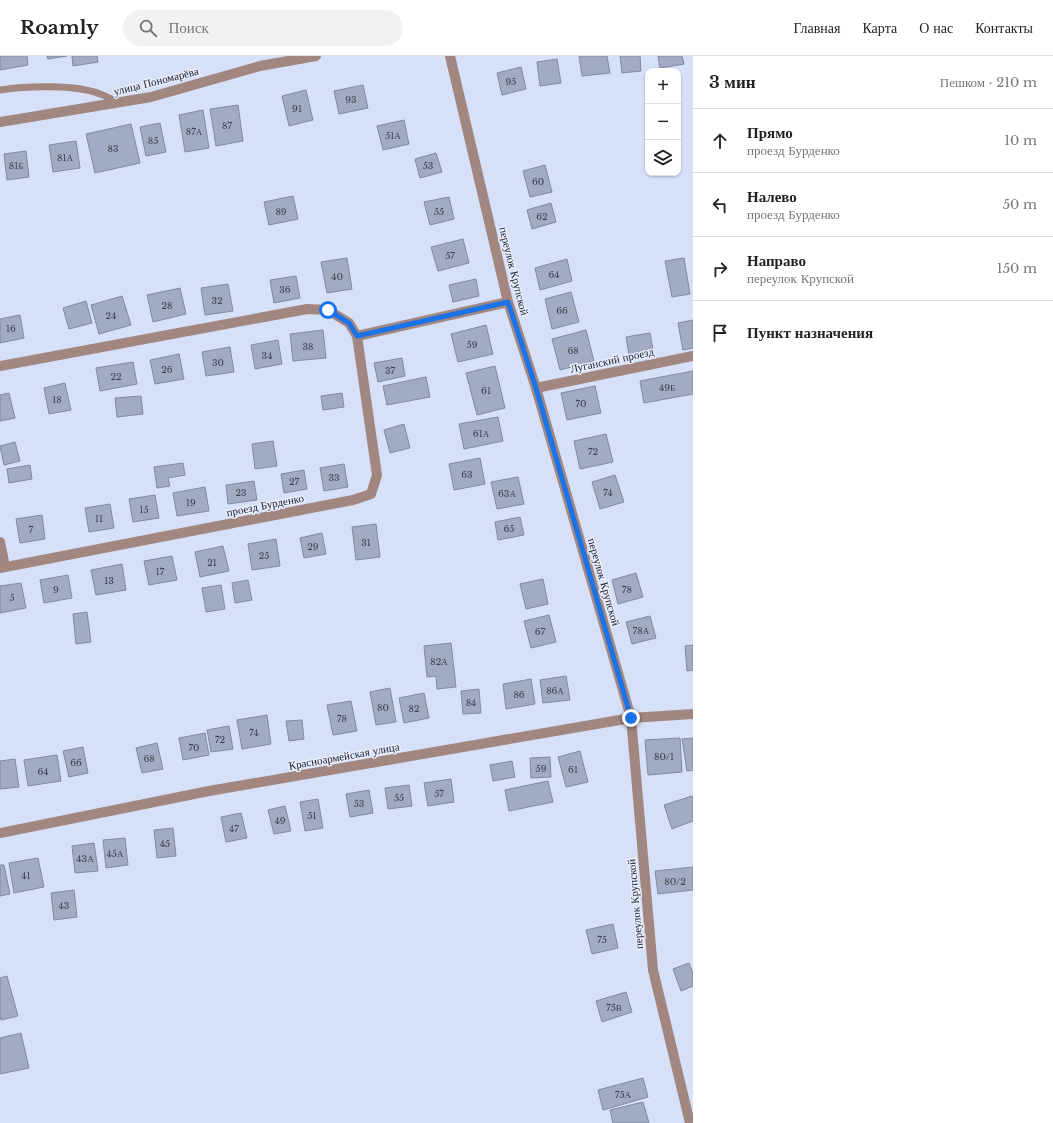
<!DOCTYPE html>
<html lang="ru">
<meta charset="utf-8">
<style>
body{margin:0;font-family:"Libre Baskerville",serif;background:#f2f2f2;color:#222}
.controls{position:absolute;right:12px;top:12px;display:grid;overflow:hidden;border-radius:8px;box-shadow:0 1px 3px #0004}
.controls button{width:36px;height:36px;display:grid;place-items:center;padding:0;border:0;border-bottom:1px solid #e0e0e0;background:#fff;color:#222;font:20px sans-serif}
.stop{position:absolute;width:12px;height:12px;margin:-9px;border:3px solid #1a73e8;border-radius:50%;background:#fff}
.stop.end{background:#1a73e8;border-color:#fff;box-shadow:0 1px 4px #0008}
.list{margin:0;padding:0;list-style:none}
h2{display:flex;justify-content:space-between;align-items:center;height:52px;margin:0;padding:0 16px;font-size:17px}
h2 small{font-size:13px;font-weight:400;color:#767676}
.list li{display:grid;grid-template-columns:26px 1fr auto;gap:12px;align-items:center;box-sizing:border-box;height:64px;padding:0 16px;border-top:1px solid #e0e0e0}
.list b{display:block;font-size:15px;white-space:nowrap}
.list p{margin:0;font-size:13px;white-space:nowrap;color:#767676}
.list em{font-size:13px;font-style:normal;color:#767676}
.icon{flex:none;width:22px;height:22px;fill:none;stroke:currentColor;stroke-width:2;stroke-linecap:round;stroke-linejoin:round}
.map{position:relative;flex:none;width:693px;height:1067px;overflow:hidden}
header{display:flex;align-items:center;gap:24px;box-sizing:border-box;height:56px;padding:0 20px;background:#fff;border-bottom:1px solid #e0e0e0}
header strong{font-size:19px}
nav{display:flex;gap:22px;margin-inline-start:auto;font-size:14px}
.search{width:280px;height:36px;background:#f2f2f2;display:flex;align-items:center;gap:10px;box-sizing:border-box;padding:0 14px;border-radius:22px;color:#767676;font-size:15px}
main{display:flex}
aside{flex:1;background:#fff}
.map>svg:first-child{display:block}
</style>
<header>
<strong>Roamly</strong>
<div class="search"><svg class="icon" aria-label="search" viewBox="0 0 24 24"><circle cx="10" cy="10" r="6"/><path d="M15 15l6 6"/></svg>Поиск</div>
<nav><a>Главная</a><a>Карта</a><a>О нас</a><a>Контакты</a></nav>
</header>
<main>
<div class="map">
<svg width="693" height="1067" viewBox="0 0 693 1067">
<rect width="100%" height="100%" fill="#d7e0f9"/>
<g fill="#a3aac3" stroke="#8188a0">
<path d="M0,0H27L28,9L0,14Z"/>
<path d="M47,0H67L48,3Z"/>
<path d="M72,0H97L98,6L73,10Z"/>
<path d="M579,0H607L610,17L582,20Z"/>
<path d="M620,0H640L641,15L622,17Z"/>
<path d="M658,0H682L684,8L660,12Z"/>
<path d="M557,3L561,27L540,30L537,6Z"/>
<path d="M521,11L526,33L502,39L497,17Z"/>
<path d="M363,29L368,52L339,58L334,35Z"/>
<path d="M306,34L313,64L289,70L282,40Z"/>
<path d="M238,49L243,85L216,90L210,53Z"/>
<path d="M203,54L209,92L185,96L179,59Z"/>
<path d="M404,64L409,88L383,94L377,70Z"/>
<path d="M160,67L166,96L146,100L140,71Z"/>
<path d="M131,68L140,107L95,117L86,78Z"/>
<path d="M76,85L80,112L53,116L49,89Z"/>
<path d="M26,95L29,121L7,124L4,98Z"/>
<path d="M436,97L442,116L420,122L415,103Z"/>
<path d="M545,109L552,136L530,141L523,115Z"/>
<path d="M293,140L298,163L269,169L264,146Z"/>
<path d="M449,141L454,163L430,169L424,146Z"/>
<path d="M551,147L556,166L532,173L527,154Z"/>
<path d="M463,183L469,207L438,215L431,191Z"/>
<path d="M347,202L352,233L327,237L321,206Z"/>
<path d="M684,202L690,238L672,241L665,205Z"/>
<path d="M567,203L572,225L540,234L535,212Z"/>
<path d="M296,220L300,242L274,247L270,224Z"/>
<path d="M476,223L479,240L453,246L449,229Z"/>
<path d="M228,228L233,255L205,259L201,232Z"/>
<path d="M180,232L186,258L153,266L147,239Z"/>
<path d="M571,236L579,266L552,273L545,243Z"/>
<path d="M122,240L131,269L99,278L91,249Z"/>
<path d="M86,245L92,267L69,273L63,252Z"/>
<path d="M20,259L24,282L0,287V263Z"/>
<path d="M693,264V292L683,294L678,267Z"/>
<path d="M486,269L493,298L458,306L451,278Z"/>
<path d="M323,274L326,302L293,305L290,278Z"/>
<path d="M586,274L594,305L560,314L552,283Z"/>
<path d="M650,277L654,299L630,304L626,281Z"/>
<path d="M278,284L282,308L255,313L251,289Z"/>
<path d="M230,291L234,316L206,320L202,296Z"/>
<path d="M179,298L184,323L155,328L150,304Z"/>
<path d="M402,302L405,320L378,326L374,307Z"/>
<path d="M133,306L137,328L100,335L96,312Z"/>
<path d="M495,310L505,352L477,359L466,317Z"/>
<path d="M693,315V338L644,347L640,325Z"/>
<path d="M426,321L430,341L387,349L383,330Z"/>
<path d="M65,327L71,354L49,358L44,332Z"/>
<path d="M595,330L601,357L567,364L561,337Z"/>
<path d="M9,337L15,362L0,365V339Z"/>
<path d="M342,337L344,351L323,354L321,340Z"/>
<path d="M141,340L143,358L117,361L115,342Z"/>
<path d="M498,361L503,385L464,393L459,368Z"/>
<path d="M404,368L410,392L390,397L384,374Z"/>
<path d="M606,378L613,406L580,413L574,385Z"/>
<path d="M273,385L277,410L255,413L252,388Z"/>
<path d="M15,386L20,405L4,409L0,390Z"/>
<path d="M480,402L485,428L454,434L449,408Z"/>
<path d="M183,407L185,419L168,422L170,430L157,432L154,411Z"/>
<path d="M344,408L348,431L324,435L320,412Z"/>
<path d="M30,409L32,423L9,427L7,413Z"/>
<path d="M304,414L307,433L284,437L281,418Z"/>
<path d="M615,419L624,446L600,453L592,426Z"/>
<path d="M518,421L524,448L497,453L491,426Z"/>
<path d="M254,425L257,444L228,448L226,429Z"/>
<path d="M205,431L209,455L177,460L173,437Z"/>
<path d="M155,439L159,462L133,466L129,443Z"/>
<path d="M110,448L114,472L89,476L85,452Z"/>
<path d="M42,459L45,483L20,487L16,463Z"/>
<path d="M520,461L524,479L498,484L495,466Z"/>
<path d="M376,468L380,501L356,504L352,471Z"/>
<path d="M322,477L326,498L304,502L300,482Z"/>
<path d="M276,483L280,510L252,514L248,488Z"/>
<path d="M223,490L229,515L200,521L195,496Z"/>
<path d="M172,500L177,524L149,529L144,505Z"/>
<path d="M122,508L126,534L96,539L91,514Z"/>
<path d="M636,517L643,541L618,548L612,524Z"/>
<path d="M68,519L72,542L44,547L40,524Z"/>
<path d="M543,523L548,548L526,553L520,528Z"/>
<path d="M248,524L252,544L235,547L232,527Z"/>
<path d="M21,527L26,552L0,557V530Z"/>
<path d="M221,529L225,553L206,556L202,532Z"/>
<path d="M87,556L91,586L76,588L73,558Z"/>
<path d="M549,559L556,586L531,592L524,565Z"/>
<path d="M650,560L656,582L632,588L626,566Z"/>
<path d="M451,587L456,631L437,633L436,620L427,621L424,590Z"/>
<path d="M693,589V614L687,615L685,590Z"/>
<path d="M566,620L570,644L543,647L540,624Z"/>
<path d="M531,623L535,648L506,653L503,628Z"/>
<path d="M390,632L396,666L376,669L370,636Z"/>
<path d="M479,633L481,657L463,658L461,635Z"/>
<path d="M424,637L429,662L404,667L399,642Z"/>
<path d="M351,645L357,675L333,679L327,649Z"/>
<path d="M267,659L271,688L242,693L237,664Z"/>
<path d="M302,664L304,683L289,685L286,665Z"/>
<path d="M229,670L233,693L211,696L207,674Z"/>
<path d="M205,677L209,699L183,704L179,682Z"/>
<path d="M680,682L682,716L648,719L645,684Z"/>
<path d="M693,682V714L687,715L682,683Z"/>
<path d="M157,687L163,713L142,717L136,692Z"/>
<path d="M83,691L88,717L69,721L63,695Z"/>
<path d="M580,695L588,726L566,731L558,701Z"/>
<path d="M57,699L61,725L28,730L24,704Z"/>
<path d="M550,701L551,721L531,722L530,702Z"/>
<path d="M15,703L19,731L0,733V705Z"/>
<path d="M512,705L515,721L493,725L490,709Z"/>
<path d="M451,723L454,746L428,750L424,727Z"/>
<path d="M548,725L553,746L509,755L505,734Z"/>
<path d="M409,729L412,750L388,753L385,732Z"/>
<path d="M369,734L373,757L350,761L346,738Z"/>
<path d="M692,740L693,743V765L672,773L664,749Z"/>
<path d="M318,743L323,772L305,775L300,746Z"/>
<path d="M285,750L291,775L274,778L268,754Z"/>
<path d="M241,757L247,782L226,786L221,761Z"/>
<path d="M173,772L176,800L157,802L154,774Z"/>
<path d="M125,782L128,809L106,812L103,784Z"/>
<path d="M94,787L98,815L75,817L72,790Z"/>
<path d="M38,802L44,831L14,837L9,807Z"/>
<path d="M0,809H4L10,838L0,840Z"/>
<path d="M693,811V834L658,838L655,815Z"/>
<path d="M74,834L77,861L54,864L51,837Z"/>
<path d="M613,868L618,892L592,898L586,874Z"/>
<path d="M689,907L693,917V930L681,935L673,913Z"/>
<path d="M7,920L18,960L1,964L0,960V922Z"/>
<path d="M626,936L632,956L602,966L596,945Z"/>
<path d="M21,977L29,1012L0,1018V982Z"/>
<path d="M643,1022L648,1041L603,1054L598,1034Z"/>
<path d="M643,1046L649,1067H613L610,1054Z"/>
</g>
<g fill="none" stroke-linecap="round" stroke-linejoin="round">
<path stroke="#a1877f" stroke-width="7" d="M0,34C25,30 76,28 100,38C106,40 111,43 117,46"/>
<g stroke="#a1877f" stroke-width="10">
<path d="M0,66L151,41L260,10L316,0"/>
<path d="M0,310L307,253L328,254L349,267L357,280L508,246"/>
<path d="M536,332L693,300"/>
<path d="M0,486L5,511"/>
<path d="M0,512L353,444L371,438L377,419L357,280"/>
<path d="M0,777L209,735L631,662L693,658"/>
</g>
<path stroke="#a1877f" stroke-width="10" d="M450,0L508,246L536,332L631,662L653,914L690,1067"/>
</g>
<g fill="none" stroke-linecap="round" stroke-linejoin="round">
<path stroke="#1a73e8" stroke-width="5" d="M328,254L349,267L357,280L508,246L536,332L631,662"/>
</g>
<g text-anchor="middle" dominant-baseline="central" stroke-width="3" stroke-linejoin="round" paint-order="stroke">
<g font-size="9" fill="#3c404c">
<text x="511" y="25">95</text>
<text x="351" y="43">93</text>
<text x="297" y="52">91</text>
<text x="227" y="69">87</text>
<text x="194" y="75">87А</text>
<text x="393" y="79">51А</text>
<text x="153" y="84">85</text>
<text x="113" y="92">83</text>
<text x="65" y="101">81А</text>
<text x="16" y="109">81Б</text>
<text x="428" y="109">53</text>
<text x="538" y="125">60</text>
<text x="281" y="155">89</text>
<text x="439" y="155">55</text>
<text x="542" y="160">62</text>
<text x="450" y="199">57</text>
<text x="554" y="218">64</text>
<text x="337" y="220">40</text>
<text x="285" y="233">36</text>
<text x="217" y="244">32</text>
<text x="167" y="249">28</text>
<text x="562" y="254">66</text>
<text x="111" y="259">24</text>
<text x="11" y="272">16</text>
<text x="472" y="288">59</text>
<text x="308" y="290">38</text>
<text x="573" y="294">68</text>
<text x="267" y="299">34</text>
<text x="218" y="306">30</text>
<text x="167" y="313">26</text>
<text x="390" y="314">37</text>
<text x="116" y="320">22</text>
<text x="667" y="331">49Б</text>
<text x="486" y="334">61</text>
<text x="57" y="343">18</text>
<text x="581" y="347">70</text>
<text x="481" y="377">61А</text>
<text x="593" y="395">72</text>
<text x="467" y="418">63</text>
<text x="334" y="421">33</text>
<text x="294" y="425">27</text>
<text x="241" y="436">23</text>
<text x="608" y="436">74</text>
<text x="507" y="437">63А</text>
<text x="191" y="446">19</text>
<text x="144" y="453">15</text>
<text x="99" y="462">11</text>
<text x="509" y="472">65</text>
<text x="31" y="473">7</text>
<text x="366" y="486">31</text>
<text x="313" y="490">29</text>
<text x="264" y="499">25</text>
<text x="212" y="506">21</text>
<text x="160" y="515">17</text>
<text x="109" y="524">13</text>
<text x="56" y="533">9</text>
<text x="627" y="533">78</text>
<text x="12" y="541">5</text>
<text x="641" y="574">78А</text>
<text x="540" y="575">67</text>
<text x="439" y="605">82А</text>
<text x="555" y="634">86А</text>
<text x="519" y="638">86</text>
<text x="471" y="646">84</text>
<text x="383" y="651">80</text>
<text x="414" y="652">82</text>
<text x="342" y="662">78</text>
<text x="254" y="676">74</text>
<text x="220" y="683">72</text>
<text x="194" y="691">70</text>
<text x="664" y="700">80/1</text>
<text x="149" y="702">68</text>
<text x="76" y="706">66</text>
<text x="541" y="712">59</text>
<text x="573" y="713">61</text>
<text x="43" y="715">64</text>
<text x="439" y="737">57</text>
<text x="399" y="741">55</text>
<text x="359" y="747">53</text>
<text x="312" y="759">51</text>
<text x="280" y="764">49</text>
<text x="234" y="772">47</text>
<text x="165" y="787">45</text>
<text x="115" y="797">45А</text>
<text x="85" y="802">43А</text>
<text x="26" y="819">41</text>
<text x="675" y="825">80/2</text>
<text x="64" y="849">43</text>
<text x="602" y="883">75</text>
<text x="614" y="951">75В</text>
<text x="623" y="1038">75А</text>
</g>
<g font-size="11" fill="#191c25" stroke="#e8edfd">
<text transform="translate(156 25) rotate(-14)">улица Пономарёва</text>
<text transform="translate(514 215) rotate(76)">переулок Крупской</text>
<text transform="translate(612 304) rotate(-12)">Луганский проезд</text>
<text transform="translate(265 449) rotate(-11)">проезд Бурденко</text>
<text transform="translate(604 526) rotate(74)">переулок Крупской</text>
<text transform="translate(344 700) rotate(-10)">Красноармейская улица</text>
<text transform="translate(635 848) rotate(-95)">переулок Крупской</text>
</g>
</g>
</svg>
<div class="controls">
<button>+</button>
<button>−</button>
<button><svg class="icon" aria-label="layers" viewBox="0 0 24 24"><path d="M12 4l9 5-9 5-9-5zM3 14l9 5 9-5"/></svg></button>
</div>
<div class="stop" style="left:328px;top:254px"></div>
<div class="stop end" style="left:631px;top:662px"></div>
</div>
<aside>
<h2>3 мин<small>Пешком · 210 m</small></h2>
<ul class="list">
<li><svg class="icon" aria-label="ahead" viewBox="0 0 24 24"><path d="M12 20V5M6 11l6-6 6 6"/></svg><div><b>Прямо</b><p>проезд Бурденко</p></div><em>10 m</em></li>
<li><svg class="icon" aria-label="left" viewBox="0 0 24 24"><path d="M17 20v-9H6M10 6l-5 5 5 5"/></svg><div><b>Налево</b><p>проезд Бурденко</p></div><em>50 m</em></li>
<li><svg class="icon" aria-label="right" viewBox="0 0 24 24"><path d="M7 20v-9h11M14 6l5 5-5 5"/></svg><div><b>Направо</b><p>переулок Крупской</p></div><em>150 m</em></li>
<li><svg class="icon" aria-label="arrive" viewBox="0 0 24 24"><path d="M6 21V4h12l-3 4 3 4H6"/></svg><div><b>Пункт назначения</b></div></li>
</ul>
</aside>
</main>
